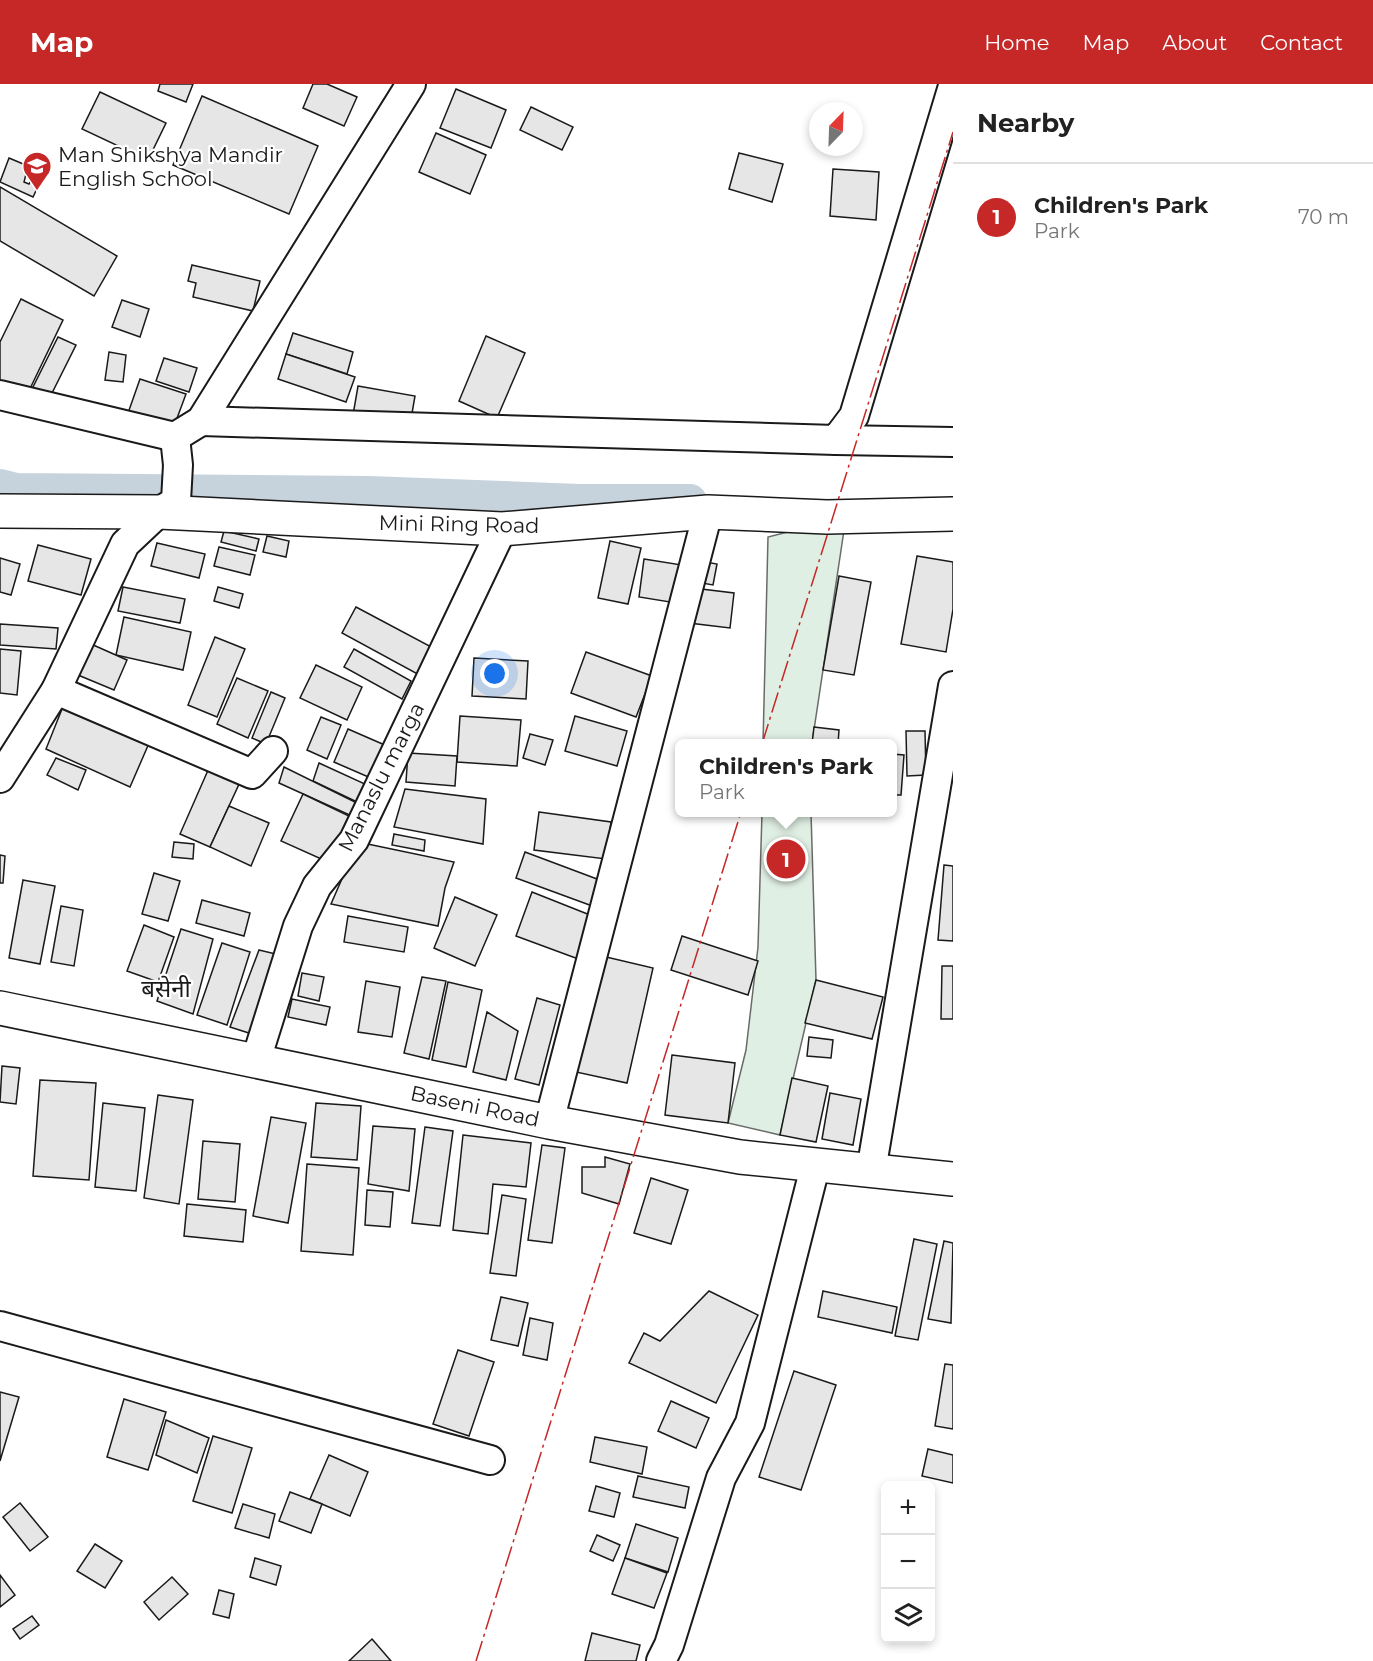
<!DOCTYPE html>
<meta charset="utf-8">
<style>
body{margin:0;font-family:Montserrat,"Noto Sans Devanagari",sans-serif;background:#f6f6f6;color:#222}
.controls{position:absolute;right:18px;bottom:18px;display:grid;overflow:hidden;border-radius:9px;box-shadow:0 3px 9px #0003}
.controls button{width:54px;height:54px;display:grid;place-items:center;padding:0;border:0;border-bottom:2px solid #e0e0e0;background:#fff;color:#222;font:30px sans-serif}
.compass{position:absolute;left:809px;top:18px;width:54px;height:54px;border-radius:50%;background:#fff;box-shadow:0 3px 9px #0003;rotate:23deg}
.you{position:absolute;left:495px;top:590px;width:21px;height:21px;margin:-15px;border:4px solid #fff;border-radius:50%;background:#1a73e8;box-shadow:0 0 0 9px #1a73e833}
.badge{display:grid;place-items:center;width:39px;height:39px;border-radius:50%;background:#c62828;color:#fff;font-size:20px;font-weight:700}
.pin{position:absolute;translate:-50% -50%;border:3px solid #fff;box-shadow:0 2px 6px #0006}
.popup{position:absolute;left:675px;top:655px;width:222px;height:78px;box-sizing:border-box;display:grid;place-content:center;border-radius:9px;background:#fff;filter:drop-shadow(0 2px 4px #0005);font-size:20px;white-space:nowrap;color:#767676}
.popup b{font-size:22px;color:#222}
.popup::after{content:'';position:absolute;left:50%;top:100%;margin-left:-12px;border:12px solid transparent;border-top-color:#fff}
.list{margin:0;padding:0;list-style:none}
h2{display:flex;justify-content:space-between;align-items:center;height:78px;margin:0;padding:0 24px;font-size:26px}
h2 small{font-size:20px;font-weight:400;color:#767676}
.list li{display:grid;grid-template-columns:39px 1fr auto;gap:18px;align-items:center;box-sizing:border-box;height:108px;padding:0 24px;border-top:2px solid #e0e0e0}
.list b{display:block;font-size:22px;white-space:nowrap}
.list p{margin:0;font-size:20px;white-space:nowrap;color:#767676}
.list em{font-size:20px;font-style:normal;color:#767676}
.icon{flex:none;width:33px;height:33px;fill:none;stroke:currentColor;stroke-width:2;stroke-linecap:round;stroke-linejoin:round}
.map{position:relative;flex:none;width:953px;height:1577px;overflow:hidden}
header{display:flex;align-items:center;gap:36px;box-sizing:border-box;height:84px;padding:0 30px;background:#c62828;color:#fff}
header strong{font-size:28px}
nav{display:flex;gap:33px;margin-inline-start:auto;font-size:21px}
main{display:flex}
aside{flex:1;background:#fff}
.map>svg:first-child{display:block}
</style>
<header>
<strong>Map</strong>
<nav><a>Home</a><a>Map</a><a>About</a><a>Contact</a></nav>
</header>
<main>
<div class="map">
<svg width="953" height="1577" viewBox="0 0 953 1577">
<rect width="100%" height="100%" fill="#fff"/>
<g fill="#e0efe3" stroke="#6a6a6a" stroke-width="1.5">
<path d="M846,433L812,659L763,660L768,453Z"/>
<path d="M762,729H811L816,896L780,1051L728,1039L746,966L758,863Z"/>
</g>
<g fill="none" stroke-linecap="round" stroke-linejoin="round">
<path stroke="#c6d2dc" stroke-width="34" d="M0,402L16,406L368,409L579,417H690"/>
</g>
<g fill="#e6e6e6" stroke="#1a1a1a" stroke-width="1.5">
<path d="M160,0H193L186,18L158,7Z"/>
<path d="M313,0H327L357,13L344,42L303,24Z"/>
<path d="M456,5L506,26L491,64L440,44Z"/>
<path d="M100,8L166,39L148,76L82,45Z"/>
<path d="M202,12L318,62L289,130L173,81Z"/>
<path d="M531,23L573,43L562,66L520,46Z"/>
<path d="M436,49L486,71L470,110L419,88Z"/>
<path d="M739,69L783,80L772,118L729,105Z"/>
<path d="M9,74L28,82L24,98L29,100L34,90L42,94L33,113L0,98Z"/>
<path d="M833,85L879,88L876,136L830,132Z"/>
<path d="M0,103L117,172L94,212L0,157Z"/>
<path d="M192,181L260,197L253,227L193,213L196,199L188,197Z"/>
<path d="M21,215L63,236L25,315L0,302V258Z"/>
<path d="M122,216L149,225L140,253L112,243Z"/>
<path d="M293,249L353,268L347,290L286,270Z"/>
<path d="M486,252L525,269L497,334L459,317Z"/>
<path d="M58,253L76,261L46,321L28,313Z"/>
<path d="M109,268L126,271L123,298L105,296Z"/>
<path d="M286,270L355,293L346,318L278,295Z"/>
<path d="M164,274L197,284L189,308L156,297Z"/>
<path d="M140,295L186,310L173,345L127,332Z"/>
<path d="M358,302L415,312L410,341L353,331Z"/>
<path d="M224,447L259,455L256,467L221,458Z"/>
<path d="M267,452L289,457L286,473L263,468Z"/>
<path d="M610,457L641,464L628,520L598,514Z"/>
<path d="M157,459L205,470L199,494L151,482Z"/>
<path d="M38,461L91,475L81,511L28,497Z"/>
<path d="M219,463L255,471L250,491L214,482Z"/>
<path d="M917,472L953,478V525L946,568L901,560Z"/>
<path d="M0,474L20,480L11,511L0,508Z"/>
<path d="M644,475L682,481L676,519L639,513Z"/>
<path d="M700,477L717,480L713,501L696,498Z"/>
<path d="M839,492L871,498L854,591L823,586Z"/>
<path d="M123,503L185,515L180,539L118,527Z"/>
<path d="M218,503L243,510L239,524L214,517Z"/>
<path d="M693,504L734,509L730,544L689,539Z"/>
<path d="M356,523L437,566L423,593L342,549Z"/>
<path d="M124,533L191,548L183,586L116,571Z"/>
<path d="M0,540L58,544L56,565L0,561Z"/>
<path d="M215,553L245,565L217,633L188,621Z"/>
<path d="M91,560L127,576L114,606L78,591Z"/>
<path d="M0,565L21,567L17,611L0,609Z"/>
<path d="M354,565L411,597L402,615L344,583Z"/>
<path d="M586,568L652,592L636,633L571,609Z"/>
<path d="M474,574L528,577L526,615L472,612Z"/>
<path d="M316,581L362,603L347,636L300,614Z"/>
<path d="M237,594L268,607L248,654L217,640Z"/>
<path d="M271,608L285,614L266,660L252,654Z"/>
<path d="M64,620L150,657L130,703L46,665Z"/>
<path d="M460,632L521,636L517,682L457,678Z"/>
<path d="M575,632L627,647L617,682L565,667Z"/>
<path d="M321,633L341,641L327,675L307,666Z"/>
<path d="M814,643L839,646L838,660H812Z"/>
<path d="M348,645L387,662L373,695L334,678Z"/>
<path d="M906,647H925L926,691L907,692Z"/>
<path d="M530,650L553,656L545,681L523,674Z"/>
<path d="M408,669L457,672L455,702L406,698Z"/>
<path d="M892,670L904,671L901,711H892Z"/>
<path d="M56,674L86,686L78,706L47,691Z"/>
<path d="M319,679L365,700L357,718L313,697Z"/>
<path d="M284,683L359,720L354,733L279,699Z"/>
<path d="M209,684L240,698L210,763L180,750Z"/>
<path d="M405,705L486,715L483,760L394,743Z"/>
<path d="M303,710L349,732L328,778L281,757Z"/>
<path d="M229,722L269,739L251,782L210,763Z"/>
<path d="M539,728L611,738L606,775L534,766Z"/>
<path d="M394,750L425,756L424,767L392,761Z"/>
<path d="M174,758L194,760L193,775L172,773Z"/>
<path d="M358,758L454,778L445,804L438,842L331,820Z"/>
<path d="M525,768L605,798L595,823L516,794Z"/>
<path d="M0,771L5,772L3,799H0Z"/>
<path d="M944,781L953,782V857L938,856Z"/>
<path d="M154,789L180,797L168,837L142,830Z"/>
<path d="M23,796L55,802L40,880L9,874Z"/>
<path d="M532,808L595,833L581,876L516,852Z"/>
<path d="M455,813L497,831L475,882L434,864Z"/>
<path d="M202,816L250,829L244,852L196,839Z"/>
<path d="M61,822L83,826L74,882L51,878Z"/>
<path d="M348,832L408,843L404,868L344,858Z"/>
<path d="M144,841L174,853L158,898L127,887Z"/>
<path d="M181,845L213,855L193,930L157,917Z"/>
<path d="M682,852L758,877L748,911L671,886Z"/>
<path d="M222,859L250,868L227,941L197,931Z"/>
<path d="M259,866L280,871L252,950L230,943Z"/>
<path d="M602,872L653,884L627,999L576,988Z"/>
<path d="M942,882H953V935H941Z"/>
<path d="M302,889L324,893L319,917L298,912Z"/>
<path d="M422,893L446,897L429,975L404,969Z"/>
<path d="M816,896L883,913L872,955L805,939Z"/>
<path d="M366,897L400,903L392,953L358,948Z"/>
<path d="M448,898L482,906L466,983L432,976Z"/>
<path d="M537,914L560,921L539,1001L515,995Z"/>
<path d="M292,915L330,923L326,941L288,933Z"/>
<path d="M487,928L518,947L506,996L473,988Z"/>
<path d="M809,953L833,956L831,974L807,972Z"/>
<path d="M672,971L735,979L728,1039L665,1031Z"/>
<path d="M2,982L20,984L16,1020L0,1018Z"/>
<path d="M792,994L828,1002L816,1058L780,1051Z"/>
<path d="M40,996L96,999L89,1096L33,1092Z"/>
<path d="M830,1009L861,1015L853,1061L822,1055Z"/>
<path d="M158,1011L193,1016L179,1120L144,1114Z"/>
<path d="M103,1019L145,1024L136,1107L95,1103Z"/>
<path d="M316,1019L361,1022L357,1076L311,1073Z"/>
<path d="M271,1033L306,1039L288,1139L253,1132Z"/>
<path d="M373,1042L415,1045L409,1107L368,1100Z"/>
<path d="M425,1043L453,1047L440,1142L412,1139Z"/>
<path d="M463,1051L531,1059L526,1103L493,1100L488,1150L453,1146Z"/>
<path d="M203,1057L240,1060L235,1118L198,1115Z"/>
<path d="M542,1061L565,1064L552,1159L528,1156Z"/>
<path d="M605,1073L630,1080L619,1120L582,1109V1083H605Z"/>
<path d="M307,1080L359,1084L353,1171L301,1167Z"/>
<path d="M651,1094L688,1106L671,1160L634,1149Z"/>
<path d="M367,1106L393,1108L390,1143L365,1141Z"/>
<path d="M502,1111L526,1115L516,1192L490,1189Z"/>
<path d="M187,1120L246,1126L243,1158L184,1152Z"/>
<path d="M914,1155L937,1160L918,1256L895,1252Z"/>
<path d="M944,1157L953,1159L951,1239L928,1235Z"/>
<path d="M709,1207L758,1231L716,1319L629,1279L644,1249L660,1257Z"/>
<path d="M823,1207L897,1223L892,1249L818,1233Z"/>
<path d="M501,1213L528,1219L518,1262L491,1256Z"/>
<path d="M530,1234L553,1239L547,1276L523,1271Z"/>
<path d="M458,1266L494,1278L469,1352L433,1340Z"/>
<path d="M945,1280L953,1281V1345L935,1342Z"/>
<path d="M794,1287L836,1301L801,1406L759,1393Z"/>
<path d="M0,1308L19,1313L0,1377Z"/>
<path d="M124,1315L166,1328L148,1386L107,1373Z"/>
<path d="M671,1317L709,1334L696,1364L658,1347Z"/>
<path d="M166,1336L209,1354L197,1389L156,1371Z"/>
<path d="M213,1352L252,1364L232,1429L193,1417Z"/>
<path d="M595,1353L647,1363L642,1390L590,1378Z"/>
<path d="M928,1365L953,1371V1399L922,1392Z"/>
<path d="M329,1371L368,1388L350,1432L310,1415Z"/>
<path d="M638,1392L689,1403L685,1424L633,1413Z"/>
<path d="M596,1402L620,1409L614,1433L589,1427Z"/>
<path d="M290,1408L322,1420L311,1449L279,1437Z"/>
<path d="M20,1419L48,1453L30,1467L3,1433Z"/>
<path d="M243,1420L275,1430L269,1454L235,1444Z"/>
<path d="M636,1440L678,1454L668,1488L625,1474Z"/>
<path d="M597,1451L620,1461L613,1477L590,1467Z"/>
<path d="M95,1460L122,1477L105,1504L77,1487Z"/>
<path d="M255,1474L281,1482L276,1501L250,1493Z"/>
<path d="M625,1474L667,1489L654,1524L612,1510Z"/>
<path d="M0,1491L15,1511L0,1523Z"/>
<path d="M172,1493L188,1510L159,1536L144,1518Z"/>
<path d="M219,1506L234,1510L229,1534L213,1530Z"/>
<path d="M32,1532L39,1541L20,1555L13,1545Z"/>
<path d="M592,1549L640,1561L636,1577H585Z"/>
<path d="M372,1555L391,1577H349Z"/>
</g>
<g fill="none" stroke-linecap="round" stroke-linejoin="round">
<g stroke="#1a1a1a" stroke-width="32">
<g id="minor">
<path d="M0,311L175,353"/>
<path d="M201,337L836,356L854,332L953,2"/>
<path d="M836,356L953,358"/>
<path d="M56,606L252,690L273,667"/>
<path d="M0,694L56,606L125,460L159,428L176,417L178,381L175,353L201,337L411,0"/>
<path d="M256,976L298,842L317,802L354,756L502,445"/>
<path d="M549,1038L708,428"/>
<path d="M871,1087L953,602"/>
<path d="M0,1242L490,1376"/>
<path d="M661,1577L669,1561L721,1394L750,1339L815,1083"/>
</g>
</g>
<g stroke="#1a1a1a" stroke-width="36">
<path id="tertiary" d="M0,924L549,1038L740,1073L953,1095"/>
</g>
<g stroke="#1a1a1a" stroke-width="36">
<path id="secondary" d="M0,427L159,428L502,445L708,428L827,433L953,430"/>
</g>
<use href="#minor" stroke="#fff" stroke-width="28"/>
<use href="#tertiary" stroke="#fff" stroke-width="33"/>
<use href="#secondary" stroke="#fff" stroke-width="33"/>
<g stroke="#c62828" stroke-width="1.5" stroke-dasharray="21 4.5 3 4.5" stroke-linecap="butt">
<path d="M762,660L953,48"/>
<path d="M476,1577L741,728"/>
</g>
</g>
<defs>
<g id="school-pin" transform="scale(1.5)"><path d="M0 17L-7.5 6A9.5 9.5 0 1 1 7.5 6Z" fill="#c62828" stroke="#fff"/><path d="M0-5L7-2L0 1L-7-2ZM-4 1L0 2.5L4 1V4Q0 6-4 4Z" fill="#fff"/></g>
</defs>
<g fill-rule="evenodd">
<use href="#school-pin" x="37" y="82"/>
</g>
<g text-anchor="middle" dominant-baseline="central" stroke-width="4.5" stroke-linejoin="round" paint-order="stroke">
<g font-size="21" fill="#1a1a1a" stroke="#fff" text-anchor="start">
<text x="58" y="70">Man Shikshya Mandir<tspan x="58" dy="24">English School</tspan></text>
</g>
<g font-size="21" fill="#1a1a1a" stroke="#fff">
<text transform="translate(459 440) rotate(1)">Mini Ring Road</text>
<text transform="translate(381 693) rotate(-63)">Manaslu marga</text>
<text transform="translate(475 1022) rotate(12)">Baseni Road</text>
</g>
<g font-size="24" fill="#1a1a1a" stroke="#fff">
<text x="166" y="904">बसेनी</text>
</g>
</g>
</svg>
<div class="controls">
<button>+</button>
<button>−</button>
<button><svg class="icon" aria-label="layers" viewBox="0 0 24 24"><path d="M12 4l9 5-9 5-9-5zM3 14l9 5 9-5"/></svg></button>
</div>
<svg class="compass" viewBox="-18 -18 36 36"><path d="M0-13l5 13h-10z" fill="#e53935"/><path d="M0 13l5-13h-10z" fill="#767676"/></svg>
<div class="you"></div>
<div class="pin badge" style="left:786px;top:775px">1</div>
<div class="popup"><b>Children's Park</b>Park</div>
</div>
<aside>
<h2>Nearby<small></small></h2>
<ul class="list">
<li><span class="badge">1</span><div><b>Children's Park</b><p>Park</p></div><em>70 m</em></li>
</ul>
</aside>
</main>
